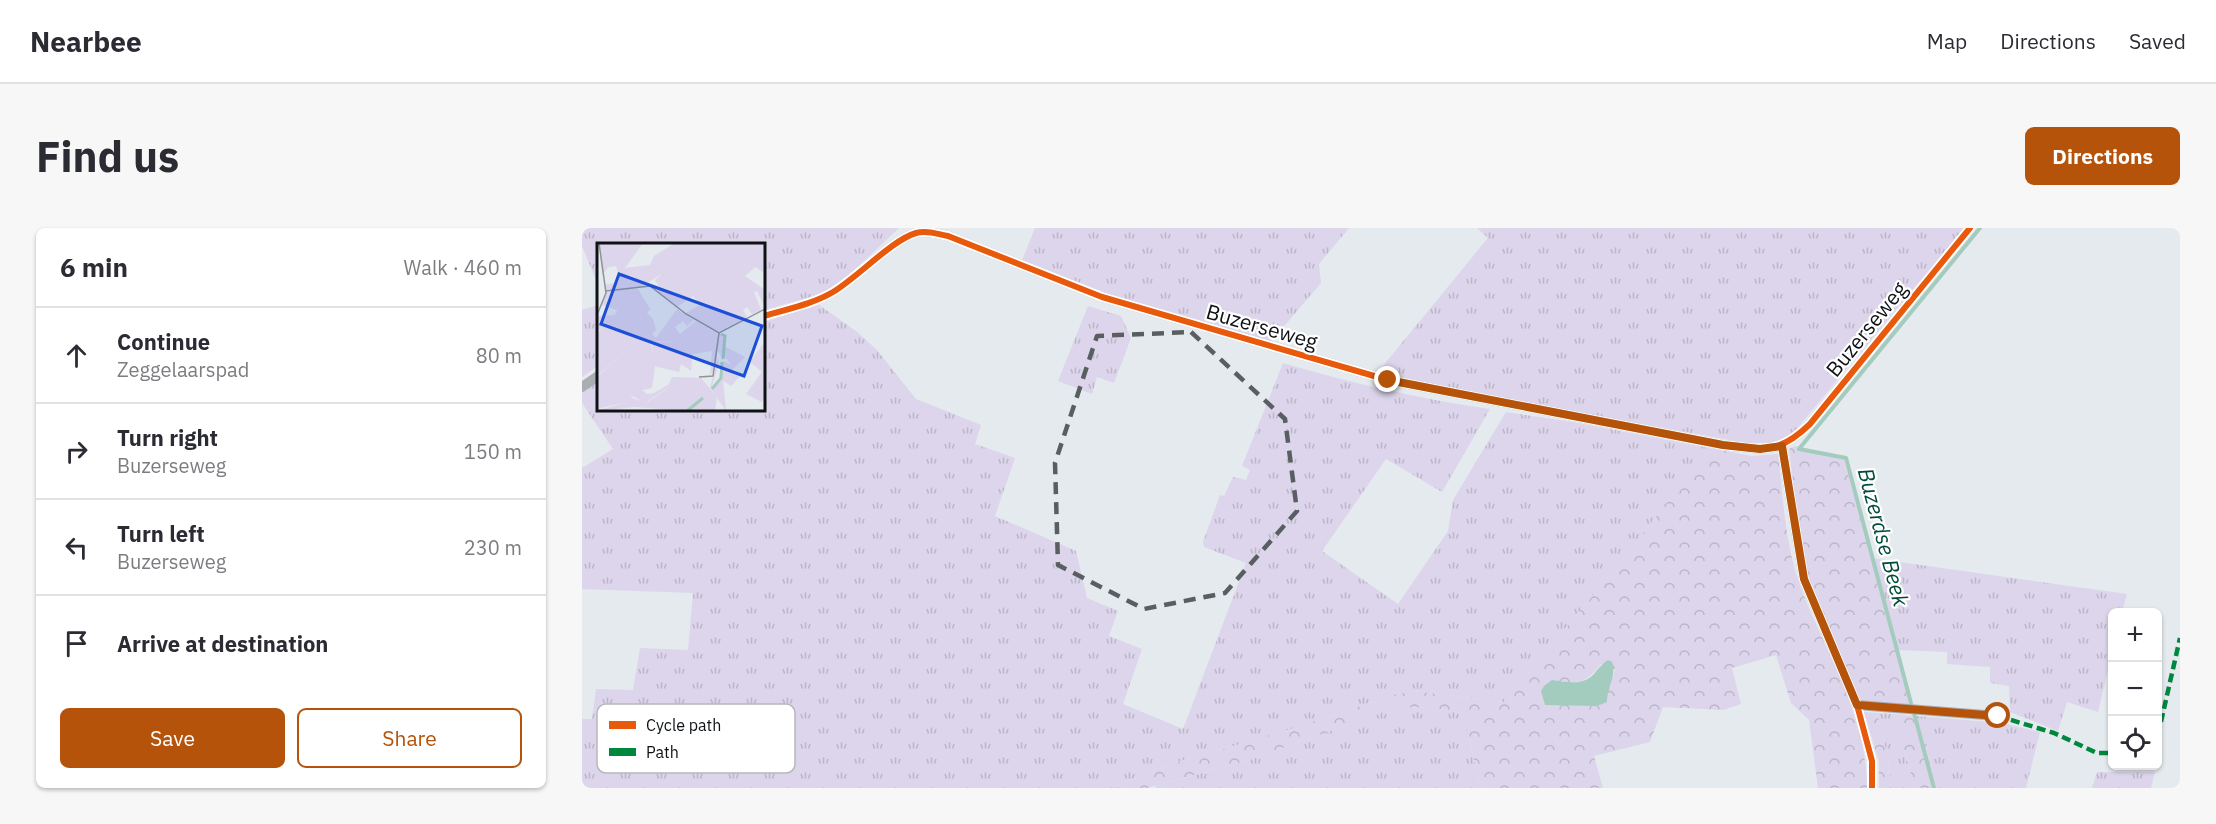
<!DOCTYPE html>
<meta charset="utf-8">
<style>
body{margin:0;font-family:"IBM Plex Sans",sans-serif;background:#f7f7f7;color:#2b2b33}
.controls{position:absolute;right:18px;bottom:18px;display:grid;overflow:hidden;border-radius:9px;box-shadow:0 2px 4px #0004}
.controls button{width:54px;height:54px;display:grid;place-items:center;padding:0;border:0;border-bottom:2px solid #e1e1e2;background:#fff;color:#2b2b33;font:30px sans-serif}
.stop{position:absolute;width:18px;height:18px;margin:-14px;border:4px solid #b45309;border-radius:50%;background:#fff}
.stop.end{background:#b45309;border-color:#fff;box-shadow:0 2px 6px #0008}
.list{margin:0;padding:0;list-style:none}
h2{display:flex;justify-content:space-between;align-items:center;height:78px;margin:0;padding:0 24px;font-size:26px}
h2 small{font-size:20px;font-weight:400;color:#7c7c81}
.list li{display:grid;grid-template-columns:39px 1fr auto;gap:18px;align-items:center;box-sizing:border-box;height:96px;padding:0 24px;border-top:2px solid #e1e1e2}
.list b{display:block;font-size:22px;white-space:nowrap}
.list p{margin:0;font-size:20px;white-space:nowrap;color:#7c7c81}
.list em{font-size:20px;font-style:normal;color:#7c7c81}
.actions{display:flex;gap:12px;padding:18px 24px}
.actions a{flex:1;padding:14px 0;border:2px solid #b45309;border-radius:9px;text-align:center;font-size:21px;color:#b45309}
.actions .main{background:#b45309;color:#fff}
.icon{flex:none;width:33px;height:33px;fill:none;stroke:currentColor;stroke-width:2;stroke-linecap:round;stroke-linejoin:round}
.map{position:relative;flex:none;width:1598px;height:560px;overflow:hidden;border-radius:9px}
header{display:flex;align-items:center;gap:36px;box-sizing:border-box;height:84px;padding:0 30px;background:#fff;border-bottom:2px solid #e1e1e2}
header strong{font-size:28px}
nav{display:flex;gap:33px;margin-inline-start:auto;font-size:21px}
.intro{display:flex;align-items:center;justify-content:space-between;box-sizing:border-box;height:144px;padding:0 36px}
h1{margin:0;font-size:42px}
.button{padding:15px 27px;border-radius:9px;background:#b45309;color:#fff;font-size:21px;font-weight:700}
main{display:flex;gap:36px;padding:0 36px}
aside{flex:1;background:#fff;border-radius:9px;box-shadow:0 2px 4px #0004}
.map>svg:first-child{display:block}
</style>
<header>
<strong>Nearbee</strong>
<nav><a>Map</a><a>Directions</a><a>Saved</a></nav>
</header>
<div class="intro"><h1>Find us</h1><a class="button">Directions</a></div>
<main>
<aside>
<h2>6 min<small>Walk · 460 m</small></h2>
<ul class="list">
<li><svg class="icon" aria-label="ahead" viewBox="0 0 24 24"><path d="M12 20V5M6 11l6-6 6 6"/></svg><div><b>Continue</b><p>Zeggelaarspad</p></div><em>80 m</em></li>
<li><svg class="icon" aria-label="right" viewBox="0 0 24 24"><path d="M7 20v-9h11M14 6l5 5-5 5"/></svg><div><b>Turn right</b><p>Buzerseweg</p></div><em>150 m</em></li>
<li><svg class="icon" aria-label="left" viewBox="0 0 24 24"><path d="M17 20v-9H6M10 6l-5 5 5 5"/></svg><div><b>Turn left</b><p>Buzerseweg</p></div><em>230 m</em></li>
<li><svg class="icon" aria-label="arrive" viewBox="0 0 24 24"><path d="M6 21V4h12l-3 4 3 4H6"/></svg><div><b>Arrive at destination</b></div></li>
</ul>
<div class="actions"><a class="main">Save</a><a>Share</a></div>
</aside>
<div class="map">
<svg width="1598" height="560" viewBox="0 0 1598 560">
<defs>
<pattern id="grass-tufts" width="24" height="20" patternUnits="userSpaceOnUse" patternTransform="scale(1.5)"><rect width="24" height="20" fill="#dcd5eb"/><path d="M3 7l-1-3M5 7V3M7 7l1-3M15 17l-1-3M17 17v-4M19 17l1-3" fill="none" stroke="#bcb6c9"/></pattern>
<pattern id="forest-crowns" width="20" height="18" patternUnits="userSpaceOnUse" patternTransform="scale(1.5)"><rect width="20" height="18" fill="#dcd5eb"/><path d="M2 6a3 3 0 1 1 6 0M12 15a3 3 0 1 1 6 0" fill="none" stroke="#bcb6c9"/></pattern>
</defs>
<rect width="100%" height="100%" fill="#e4eaee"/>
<g fill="url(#grass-tufts)">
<path d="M0,0H317L250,63L182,82V16H16V57L0,18Z"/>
<path d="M453,0H767L737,36L739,55L687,116L601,94L439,35Z"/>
<path d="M895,0H1382L1212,204L1199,212L1181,218L896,166L796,144L906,10Z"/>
<path d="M16,77V138L0,149V82Z"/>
<path d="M237,77L274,103L295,122L334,171L399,197L393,216L433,230L413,288L494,323L505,370L536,383L527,408L560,421L541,476L601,501L664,335L622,319L621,314L638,267L642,268L651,249L664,252L668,242L660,238L701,135C769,155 838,171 908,181L860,264L804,231L740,323L816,376L866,303L871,272L924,184L991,194L1127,220L1046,325L922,474L832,463L815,479L853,480L881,486L899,560H574L573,558L667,532L799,485L793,473C746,489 700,505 652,518C613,530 569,538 535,560H0V491H10L14,461L51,462L58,420L106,422L111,365L0,361V240L31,221L0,175V163L16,152V182H182V94Z"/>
<path d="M506,78L539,88L549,110L532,155L515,149L510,166L476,153Z"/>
<path d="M1289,330L1545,366L1540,384L1530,385V425L1516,484L1485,474L1476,503L1428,484L1427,458L1408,455V439L1365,436V424L1315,422Z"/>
<path d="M1295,485L1312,486L1333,560H1309L1306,530Z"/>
<path d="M1334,488L1420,495L1458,504L1444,560H1356Z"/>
<path d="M1515,544H1573L1569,560H1510Z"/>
</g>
<g fill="url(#forest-crowns)" fill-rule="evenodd">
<path d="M1213,218L1261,228L1331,477L1279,474L1229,363L1222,336L1207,221Z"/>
<path d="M1127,220L1170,228L1196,226C1201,269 1203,316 1218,357C1242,423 1285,487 1285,560H1236L1227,492L1209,475L1194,427L1150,440L1159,476L1141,482L1081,479L1068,514L1012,528L1021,560H899L881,486L853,480L814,479L811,467L832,463L922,474L1046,325ZM1019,436L1033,442L1025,467V474L970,452C995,456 1003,457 1019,436Z"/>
<path d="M793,473L799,485L667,532L565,560H535C569,538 613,530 652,518C700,504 746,489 793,473Z"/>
<path d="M1282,484L1295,485L1306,530L1309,560H1297V534Z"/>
<path d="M1312,486L1334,488L1356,560H1333Z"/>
</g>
<path fill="#a4ccbe" d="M1026,432L1030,434C1035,447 1025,460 1025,474L1015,478L963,477L959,463L962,458L970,452C985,454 1001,458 1012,446C1017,440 1020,436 1026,432Z"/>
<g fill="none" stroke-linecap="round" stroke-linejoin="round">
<g stroke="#a4ccbe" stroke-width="4">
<path d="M1329,475L1264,230L1217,221L1398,0"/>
<path d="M1332,485L1352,560"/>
</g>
<g stroke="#aaaeb2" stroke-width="10">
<path d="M182,88C205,81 231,76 251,64C276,49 310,12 334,5C345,2 355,6 366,8L520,69L806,152L1141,217C1182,221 1196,227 1228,196L1388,0"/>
<path d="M0,159L16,148"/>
<path d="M1200,218L1222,351L1275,477L1290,533V560"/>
<path d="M1275,477L1416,488"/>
</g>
<g stroke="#00873e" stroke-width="4.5" stroke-dasharray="9 4.5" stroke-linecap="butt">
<path d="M1416,488L1472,505L1515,525H1530"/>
<path d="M1576,507L1598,410"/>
</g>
<g stroke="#fff" stroke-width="10">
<g id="cycleway">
<path d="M182,88C205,81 231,76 251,64C276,49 310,12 334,5C345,2 355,6 366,8L520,69L806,152L1141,217C1182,221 1196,227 1228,196L1388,0"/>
<path d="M1200,218L1222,351L1275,477L1290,533V560"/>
</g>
</g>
<use href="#cycleway" stroke="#e8590c" stroke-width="6"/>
</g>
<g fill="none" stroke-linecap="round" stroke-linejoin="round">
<path stroke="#b45309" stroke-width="8" d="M806,152L1141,217L1178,221L1200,218L1222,351L1275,477L1416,488"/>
</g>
<path fill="none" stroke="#595e61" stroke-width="4.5" stroke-dasharray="12 8" stroke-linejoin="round" d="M609,104L703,191L715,283L643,365L562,381L476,337L473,235L515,108Z"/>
<g text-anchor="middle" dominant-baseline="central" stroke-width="4.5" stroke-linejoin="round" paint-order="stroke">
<g font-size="21" fill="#0e1215" stroke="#fff">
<text transform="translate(680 98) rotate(16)">Buzerseweg</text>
<text transform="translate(1284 101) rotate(-51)">Buzerseweg</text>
</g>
<g font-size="22" font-style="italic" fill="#004c38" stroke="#fff">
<text transform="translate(1302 309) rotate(75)">Buzerdse Beek</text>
</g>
</g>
<g transform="translate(15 15)">
<rect width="168" height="168" fill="#e4eaee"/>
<path d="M2,0H46L28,25L53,22L57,13L78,0H168V30L158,24L148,33L168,47V64L160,48L157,49L164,67L155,71L150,64L146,67L150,74L121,89L89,70L103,62L96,53L80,64L60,49L63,45L58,37L66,30L42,45L9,47L8,42L22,39V33L19,23L12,24L5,31ZM21,45L41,46L53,66L50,70L56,76L59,87L55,91L59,95L80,66L97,77L90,83L86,78L78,84L83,91L99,78L116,88L89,104L80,101L85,103V112L95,116L94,128L84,121L82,129L57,123L55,100L77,99L53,98L26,110L0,133V90L4,87L0,86V73L18,72L20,67L5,62L9,48L18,52L16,46ZM127,103L148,114L133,129L145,131L134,143L123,136L126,118L135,122L126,112ZM75,134L104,135L120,154L111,160L105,155L90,168L37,164L0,168L29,159L24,148L28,146L37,156L51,159L70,146Z" fill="#dcd5eb"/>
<path d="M116,88L128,93L126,117L120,107V121L113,133L115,108L96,111L95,116L85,112V103L79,99L89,104ZM53,98L78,101L54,100L58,124L55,145L45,147L50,151L57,150L74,140L72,144L48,160L25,147L29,159L0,166V134L26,110ZM165,102H168V154L165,159L149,151L165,129L153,119ZM121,116L122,121L115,143L122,138L124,117L129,168L113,144ZM106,154L111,160L120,154L118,168H90Z" fill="#dcd5eb"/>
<path fill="none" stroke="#a4ccbe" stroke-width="3" d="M124,91L128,93L126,116M115,146L124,135L125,119M90,168L106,155"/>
<path fill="none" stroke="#8e9497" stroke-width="1.5" d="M9,48L53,43L89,71L122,90L168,66M0,72L9,50L2,0M102,134L116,133L122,90"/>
<path fill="#1d4ed8" fill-opacity="0.15" stroke="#1d4ed8" stroke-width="3" d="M22,31L165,83L147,133L4,81Z"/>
<rect width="168" height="168" fill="none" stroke="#0e1215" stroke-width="3"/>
</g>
<rect x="15" y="476" width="198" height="69" rx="9" fill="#fff" stroke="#b7b8b9" stroke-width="1.5"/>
<rect x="27" y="493" width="27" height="8" fill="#e8590c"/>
<rect x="27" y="520" width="27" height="8" fill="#00873e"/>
<g font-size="16" fill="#0e1215">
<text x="64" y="503">Cycle path</text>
<text x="64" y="530">Path</text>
</g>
</svg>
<div class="controls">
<button>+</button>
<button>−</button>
<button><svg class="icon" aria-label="locate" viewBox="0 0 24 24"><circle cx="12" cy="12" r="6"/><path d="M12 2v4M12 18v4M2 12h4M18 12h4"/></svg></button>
</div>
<div class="stop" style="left:1416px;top:488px"></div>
<div class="stop end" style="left:806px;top:152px"></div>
</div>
</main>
